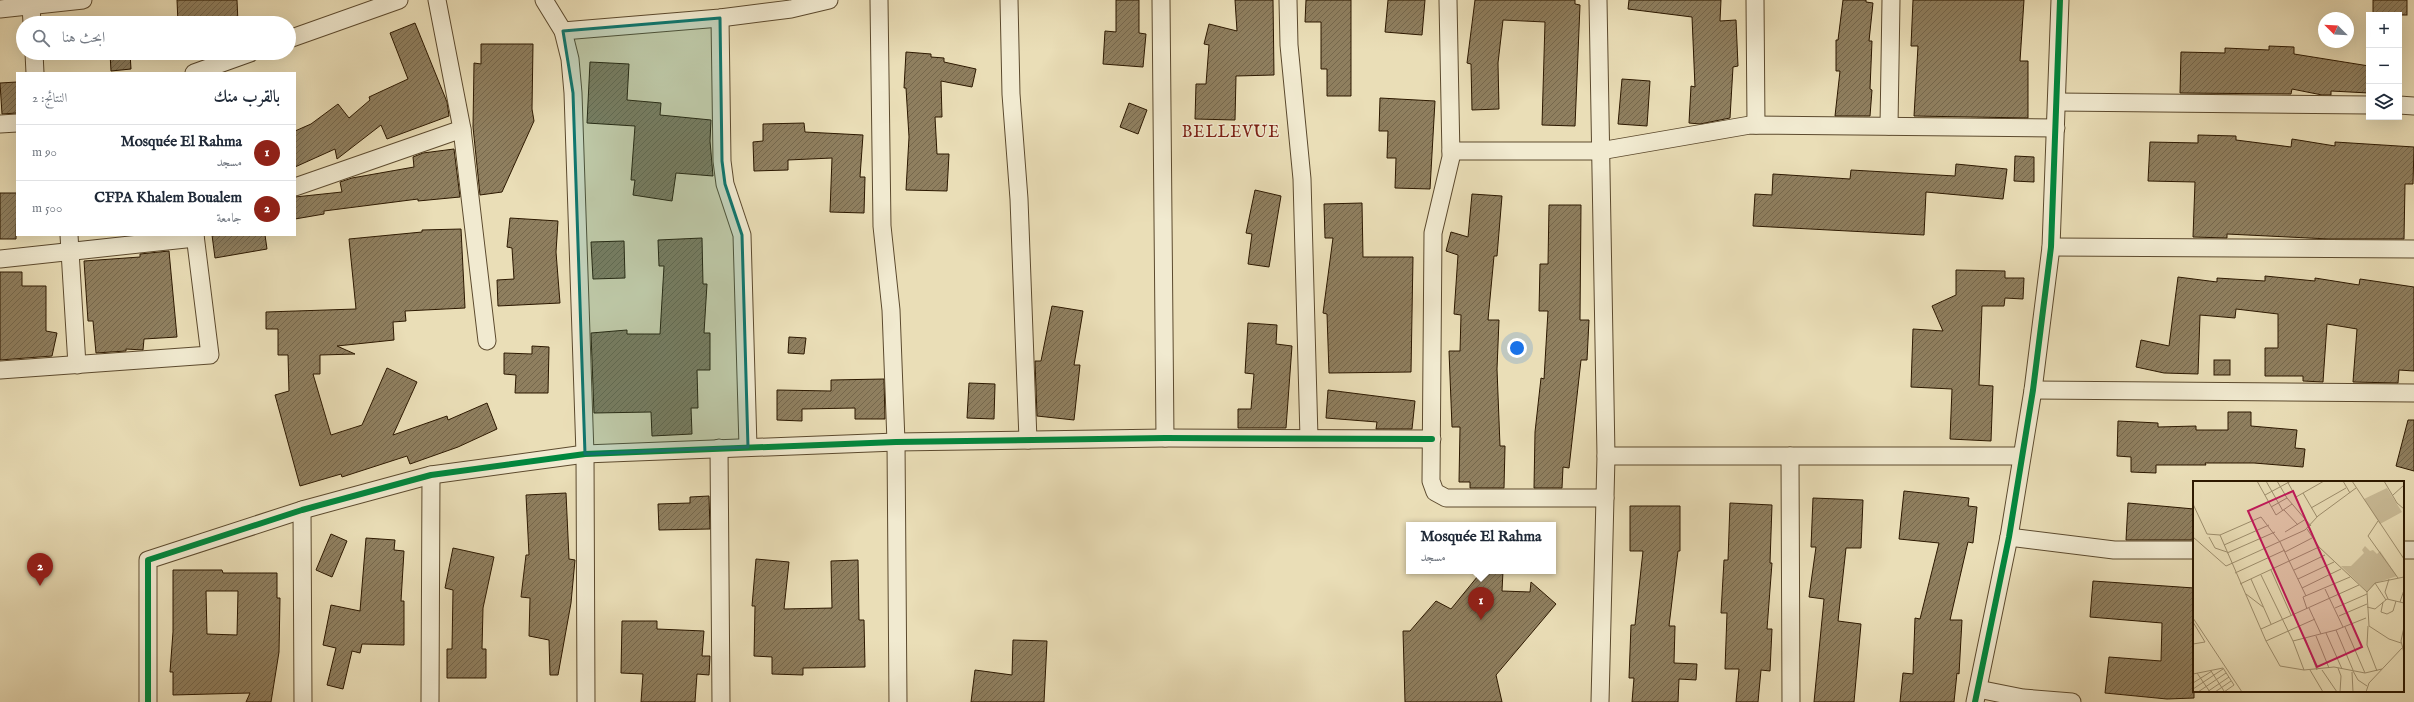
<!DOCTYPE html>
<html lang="ar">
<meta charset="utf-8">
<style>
body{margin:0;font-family:"IM FELL English",Amiri,serif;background:#f6f6f7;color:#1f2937;direction:rtl}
.controls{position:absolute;right:12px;top:12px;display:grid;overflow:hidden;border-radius:0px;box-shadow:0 4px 16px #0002}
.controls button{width:36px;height:36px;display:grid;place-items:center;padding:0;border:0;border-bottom:1px solid #e0e1e3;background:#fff;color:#1f2937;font:20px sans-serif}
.compass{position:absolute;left:2318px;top:12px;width:36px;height:36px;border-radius:50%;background:#fff;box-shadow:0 4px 16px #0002;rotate:294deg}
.you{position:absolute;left:1517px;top:348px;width:14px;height:14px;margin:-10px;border:3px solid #fff;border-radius:50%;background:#1a73e8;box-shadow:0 0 0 6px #1a73e833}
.badge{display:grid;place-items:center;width:26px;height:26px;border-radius:50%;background:#8f2418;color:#fff;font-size:13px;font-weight:700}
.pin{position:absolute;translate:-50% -33px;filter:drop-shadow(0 1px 2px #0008)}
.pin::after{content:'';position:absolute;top:21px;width:14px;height:12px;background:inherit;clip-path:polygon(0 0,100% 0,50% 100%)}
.popup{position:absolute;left:1406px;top:522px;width:150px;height:52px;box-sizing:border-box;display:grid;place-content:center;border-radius:0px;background:#fff;filter:drop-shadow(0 1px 3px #0005);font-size:13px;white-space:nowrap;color:#747a83}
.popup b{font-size:15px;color:#1f2937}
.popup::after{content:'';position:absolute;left:50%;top:100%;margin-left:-8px;border:8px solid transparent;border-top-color:#fff}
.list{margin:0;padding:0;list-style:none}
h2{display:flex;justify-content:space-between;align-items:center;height:52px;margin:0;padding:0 16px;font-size:17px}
h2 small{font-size:13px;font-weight:400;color:#747a83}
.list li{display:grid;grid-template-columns:26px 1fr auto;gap:12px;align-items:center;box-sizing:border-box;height:56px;padding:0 16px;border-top:1px solid #e0e1e3}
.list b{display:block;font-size:15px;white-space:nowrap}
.list p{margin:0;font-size:13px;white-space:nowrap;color:#747a83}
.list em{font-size:13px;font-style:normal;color:#747a83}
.icon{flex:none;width:22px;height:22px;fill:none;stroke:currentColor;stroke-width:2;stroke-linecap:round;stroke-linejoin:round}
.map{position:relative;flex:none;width:2414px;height:702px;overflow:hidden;direction:ltr}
.search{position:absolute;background:#fff;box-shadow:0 4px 16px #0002;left:16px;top:16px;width:280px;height:44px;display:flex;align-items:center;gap:10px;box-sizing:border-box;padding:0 14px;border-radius:22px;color:#747a83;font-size:15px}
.panel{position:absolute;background:#fff;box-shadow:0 4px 16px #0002;left:16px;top:72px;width:280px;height:164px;border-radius:0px;direction:rtl}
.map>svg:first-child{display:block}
</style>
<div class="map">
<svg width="2414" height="702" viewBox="0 0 2414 702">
<defs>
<pattern id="building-hatch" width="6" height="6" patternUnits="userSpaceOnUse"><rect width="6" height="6" fill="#8f7f5f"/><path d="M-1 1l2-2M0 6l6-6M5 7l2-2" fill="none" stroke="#75674c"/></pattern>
</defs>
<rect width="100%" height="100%" fill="#eadeb7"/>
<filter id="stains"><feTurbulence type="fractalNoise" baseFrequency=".005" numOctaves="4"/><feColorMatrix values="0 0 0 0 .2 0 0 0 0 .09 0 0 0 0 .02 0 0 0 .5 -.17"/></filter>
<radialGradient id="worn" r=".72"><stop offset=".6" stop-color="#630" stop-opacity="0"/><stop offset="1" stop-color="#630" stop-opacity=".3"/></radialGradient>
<g fill="url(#building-hatch)" stroke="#2c1800" fill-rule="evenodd">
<path d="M177,0H237L238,23H178Z"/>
<path d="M1116,0H1139V33L1146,34L1143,67L1103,64L1105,31L1116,32Z"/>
<path d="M1235,0H1273L1274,75L1236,76L1235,120L1195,119L1196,84H1206L1209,45L1204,44L1209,24L1237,31Z"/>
<path d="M1306,0H1351V96H1327V69H1321V22H1305Z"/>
<path d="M1388,0H1425L1422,35L1385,32Z"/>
<path d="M1475,0H1575V4L1580,5L1575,126L1542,125L1545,22L1503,20L1498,63L1499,109L1472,110L1471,64L1467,63Z"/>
<path d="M1629,0H1721L1720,21L1736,20L1738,66L1733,67L1730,118L1700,124L1689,123L1691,86L1695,87L1692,17L1628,9Z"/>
<path d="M1843,0H1866V2L1873,3L1869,41H1872L1870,89L1872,90L1870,116H1835L1840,71H1836V40H1838Z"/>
<path d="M1913,0H2024L2020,61H2028V118L1914,116L1918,46H1911Z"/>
<rect x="2373" y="0" width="34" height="15"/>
<path d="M415,23L447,102L449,116L387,139L381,125L337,159L335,149L295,167V131L311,124L338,104L349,118L370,100L369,97L408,79L390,33Z"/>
<path d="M481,44H533L532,109L534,121L502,192L480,195L473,127L474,63L481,64Z"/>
<path d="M2269,46L2294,47V54L2369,66V93L2331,91V95H2322L2292,89L2291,94L2180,93L2181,52L2225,53V48L2269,50Z"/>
<path d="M906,52L931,54V57L944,58V62L976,69L972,87L941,81L942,117H935L937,154H949L947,191L906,190L909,137L906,88H904Z"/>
<path d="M110,53H130L131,69L111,71Z"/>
<path d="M590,62L629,64L627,100L661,103L660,115L711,120L710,141L713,176L676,173L672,201L633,195L635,180H631L635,126L587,123Z"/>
<path d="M1622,79L1650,81L1647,126L1618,124Z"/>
<path d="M17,82V113L2,114L0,83Z"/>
<path d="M1380,98L1435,101L1430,189L1395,188L1396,158H1387L1388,131H1379Z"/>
<path d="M1129,103L1147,110L1138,134L1120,127Z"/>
<path d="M804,123L805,132L863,135L860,177H865L864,213L830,212L832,158L788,160V170L754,171L753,142L763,141V124Z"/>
<path d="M2198,135L2236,136V140L2291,147L2292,139L2335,146V142L2414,147L2413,184H2405L2404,239H2329L2227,234V238L2193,237L2195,182L2148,181L2150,142L2198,143Z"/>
<path d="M454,149L460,197L418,201V199L324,211V214L295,219V197L342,192L340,182L352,178L414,167L413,157L423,153Z"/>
<path d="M2015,156L2034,157V182L2014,181Z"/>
<path d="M1956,164L2007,169L2003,199L1926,192L1924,235L1753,226L1755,194L1772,195L1773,174L1850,179L1851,170L1955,176Z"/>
<path d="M1255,190L1281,196L1269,267L1248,264L1252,234L1246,233Z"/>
<path d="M0,193H17L16,239H0Z"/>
<path d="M1472,194L1502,196L1497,256H1494L1488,320H1499L1497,369L1500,446H1505L1504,488H1470V482H1459L1460,427H1452L1449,351H1460L1461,315L1454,314L1458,255L1446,251L1451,232L1468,237Z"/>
<path d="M1362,203L1363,257H1413L1411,372L1329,373L1327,314L1323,313L1333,238H1325L1324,204Z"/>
<path d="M1549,205H1581L1580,320H1589L1587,360H1581L1569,468L1563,467L1562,488H1534L1535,432L1541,378L1544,379L1548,311H1539L1540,264H1548Z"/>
<path d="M510,218L558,221L556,252L560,303L498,306L497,280L514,279L512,248L507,247Z"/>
<path d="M461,229L465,308L405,311L406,321L393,322L394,340L337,346L355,354L320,355V374H313L331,435L362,425L387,368L417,382L393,435L447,416L448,420L487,403L497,429L458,447L410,464L407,456L342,477L341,474L300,486L275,395L289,391L288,355H278V329H266V312L356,309L349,239L422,232V230Z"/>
<path d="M212,235H265L267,249L215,258Z"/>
<path d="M702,238L703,284H707L704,333H710V370H697L698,408H691L692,434L652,436L651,412L594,413L591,333L627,330V334H660L664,266H659L658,240Z"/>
<path d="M624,241L625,278L593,279L591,242Z"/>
<path d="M169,251L177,337L144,339L143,350L126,349V351L96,353L93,321H88L84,261L140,257V254Z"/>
<path d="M1956,270L2005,271V278H2024L2023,299L2005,298L2004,306H1982L1979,385L1993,386L1991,441L1950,439L1952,389L1911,387L1913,329L1943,331L1932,306L1956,295Z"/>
<path d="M0,272H22V286H46V331L57,333L52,356L0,360Z"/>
<path d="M2265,276L2315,281V278L2359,285L2360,279L2414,287V371L2399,370L2398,383L2353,382L2357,329L2327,324L2323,382L2303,381V376H2265V348H2278V314L2236,309L2235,318L2200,315L2198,374L2164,373L2136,367L2141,340L2169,346L2178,277L2217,282V278L2265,281Z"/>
<path d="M1052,306L1083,311L1074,365H1080L1074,420L1037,416L1035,361H1041Z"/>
<path d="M1248,323L1277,325L1276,344L1292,346L1286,428H1238V409H1251L1254,374L1245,373Z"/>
<path d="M789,337L806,338L804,354L788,353Z"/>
<path d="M532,346L549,347L548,393H515L516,375L504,374V353L532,354Z"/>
<rect x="2214" y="360" width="16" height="15"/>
<path d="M884,379L885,419H855V408L802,409V421L777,420V390L831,391V380Z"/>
<path d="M969,383L995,384L994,419L967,418Z"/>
<path d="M1328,390L1415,401L1412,429H1376L1377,422L1326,418Z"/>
<path d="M2228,412H2251V426L2297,430L2295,448L2305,449L2303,467L2254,463H2205L2206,465H2156V473L2131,472V457L2117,456L2118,421L2158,423V427L2196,426V430H2228Z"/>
<path d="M2408,420H2414V471L2396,466Z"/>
<path d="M1904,491L1969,498L1968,506L1977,507L1973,543L1968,542L1950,620H1962L1959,674L1957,673L1954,702H1900L1903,673L1913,674L1915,618L1920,619L1939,543L1899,539Z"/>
<path d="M566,493L569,559L575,560L571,603L558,675H550L549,640L529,636L530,598L521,597L526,555H529L526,495Z"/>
<path d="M709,496L710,529L659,530L658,504L690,503V497Z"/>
<path d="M1813,498L1863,500L1861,548H1846L1838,621L1861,624L1854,702H1814L1824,599L1809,597L1816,547H1811Z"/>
<path d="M1730,503L1772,505L1770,563H1772L1767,629H1772L1770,671L1761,670L1758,702H1736L1739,669H1725L1727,613H1721L1724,560H1728Z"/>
<path d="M2128,503L2194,509V540H2126Z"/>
<path d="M1630,506H1680V551H1678L1669,626H1675L1674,663L1697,664L1696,680L1679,679L1678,702H1632L1634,678H1629L1631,625H1635L1643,551H1630Z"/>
<path d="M331,534L347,541L332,577L316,570Z"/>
<path d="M366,538L395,540L394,550L404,551L401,601H404V645L362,644L360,653L352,651L343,689L327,685L336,648L323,645L331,605L360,611Z"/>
<path d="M453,548L494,557L483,608L482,649H486V678H447V649H452L453,590L445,588Z"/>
<path d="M756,559L789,562L784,609L832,608L831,561L858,560L859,620H864L865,667L803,668V675L772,674V657L754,656L755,606H752Z"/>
<path d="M173,570H222L223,573H277V598H280L279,652L271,702H246L250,693L173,695V672H170L173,632ZM206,591H238L237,635L207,634Z"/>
<path d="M1482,571H1503L1502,591L1530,592L1531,582L1556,604L1496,675L1502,702H1405L1403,631H1410L1436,601L1451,609Z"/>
<path d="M2093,581L2194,588V698L2167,699L2105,693L2109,657L2161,661L2162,623L2090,617Z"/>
<path d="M622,621H657V629L704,631L702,656H710L709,675L697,674L695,702H641L643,674L621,673Z"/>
<path d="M1013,640L1047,641L1044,702H971L975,670L1012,675Z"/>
</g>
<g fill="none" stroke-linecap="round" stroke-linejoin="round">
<g stroke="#5c4a2e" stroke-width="19">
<g id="street">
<path d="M437,0L462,129L487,341"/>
<path d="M544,0L563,31L570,59L573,93L585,454L586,702"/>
<path d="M879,0L882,226L891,310L896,442L898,702"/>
<path d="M1009,0L1011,94L1019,199L1028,440"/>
<path d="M1161,0L1165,438"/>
<path d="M1288,0L1289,45L1302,179L1309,438"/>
<path d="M1448,0L1451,157L1433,233L1431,481L1435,492L1446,498H1605"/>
<path d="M1598,0L1606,456L1600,702"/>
<path d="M1755,0L1756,125"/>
<path d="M31,6L32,23"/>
<path d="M0,9L83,0"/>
<path d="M720,18L722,161L725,184L742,235L748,447"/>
<path d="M563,31L720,18L791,9L829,0"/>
<path d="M289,39L399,0"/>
<path d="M34,53L35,73"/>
<path d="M194,73L250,53"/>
<path d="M2057,102L2369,105"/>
<path d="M2399,105L2414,106"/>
<path d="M0,124L17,123"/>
<path d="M1889,126L1891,0"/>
<path d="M1451,151H1600L1750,125L2056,128"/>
<path d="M295,187L462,129"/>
<path d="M69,235L77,365"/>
<path d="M2051,247L2414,249"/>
<path d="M0,259L195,238"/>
<path d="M0,370L210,355L195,235"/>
<path d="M2033,390L2414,393"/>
<path d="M719,448L721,702"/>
<path d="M1606,456H2021"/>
<path d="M1790,456L1791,702"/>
<path d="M302,510L303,702"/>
<path d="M2009,537L2114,550H2194"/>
<path d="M2403,550H2414"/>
<path d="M1978,689L2023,698L2072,702"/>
<path d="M148,702V560L302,510L431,475L585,454L896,442L1165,438L1432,439"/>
<path d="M430,702L431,475"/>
<path d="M1975,702L2009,537L2033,390L2051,247L2060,0"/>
</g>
</g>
<use href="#street" stroke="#f1ead0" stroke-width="17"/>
<g stroke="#f1ead0" stroke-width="8">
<g id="cycleway">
<path d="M148,702V560L302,510L431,475L585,454L896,442L1165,438L1432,439"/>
<path d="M1975,702L2009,537L2033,390L2051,247L2060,0"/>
</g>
</g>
<use href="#cycleway" stroke="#00873e" stroke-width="6"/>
</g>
<path fill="#0f766e" fill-opacity="0.2" stroke="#0f766e" stroke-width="3" stroke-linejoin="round" d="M720,18L722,161L725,184L742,235L748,447L585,454L573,93L563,31Z"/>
<g text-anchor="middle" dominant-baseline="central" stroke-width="3" stroke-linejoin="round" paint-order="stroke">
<g font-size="16" letter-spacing="1" fill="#7a1f14" stroke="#f1ead0">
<text x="1231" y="133">BELLEVUE</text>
</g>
</g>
<g transform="translate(2193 481)">
<rect width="211" height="211" fill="#eadeb7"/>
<path d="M172,65L177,70L180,69L184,73L187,70L204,95L183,102L174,111L148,85H158L171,72L169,69Z" fill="#cabc98"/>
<path d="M194,7L209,31L187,43L171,18Z" fill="#cabc98"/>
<path fill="none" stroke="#9e8f6e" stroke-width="1" d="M64,0L83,34L99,23M73,0L90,30M84,0L94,17L118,45M94,0L103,16L131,0M150,0L157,12M159,0L211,78M191,0L204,22L211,28M110,12L124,36M72,14L98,0M200,14L211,4M0,23L14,53L27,54L73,160L87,185L111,189L141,186L172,192L189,188M78,26L94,17M118,27L153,7M91,29L105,44M185,40L175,55L205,97M114,48L126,66L174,111L176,145L196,158L208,162M92,51L113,38M27,54L68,36L87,61L113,115M0,56L33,85L112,49L125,35L163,7M16,56L22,67L34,71M31,64L76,44M92,71L119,57M34,72L82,51M78,89L98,134M101,89L132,74M42,92L92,69M68,94L100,160L111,189M58,98L78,143M105,98L141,81M182,102L193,119M47,103L126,66M109,107L148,88M132,108L150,146M174,111L182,102L211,96M53,113L70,126M195,118L192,111L196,98M190,121L188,131L194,133L200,130L203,120M207,121L211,109M174,126L182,128L194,118L211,122M116,127L128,153M142,127L174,113M114,128L110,116L157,96M146,135L174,123M0,137L49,211M0,141L12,161M175,145L174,164L184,190M152,146L172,192M211,146L208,160L211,172M68,148L166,104M143,149L160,189M133,152L149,188M123,155L136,187M112,157L124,189M73,160L122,138M100,160L143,149L173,137M0,163L12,161M145,187L148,195L147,211M117,189L130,211M129,189L144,211M18,190L31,210M160,190L165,199L174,205M159,191L160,211M4,192L17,211M0,193L30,187L41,204L31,211M0,202L19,190M0,208L30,188M5,211L33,192M14,211L36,196M22,211L38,200M173,211L176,202L209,167"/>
<path fill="#c2185b" fill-opacity="0.15" stroke="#c2185b" stroke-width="2" d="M100,10L169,166L124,186L55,30Z"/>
<rect width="211" height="211" fill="none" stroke="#2c1800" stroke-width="2"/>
</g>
<rect width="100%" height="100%" filter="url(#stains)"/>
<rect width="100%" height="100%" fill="url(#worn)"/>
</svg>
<div class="controls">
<button>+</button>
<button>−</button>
<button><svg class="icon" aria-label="layers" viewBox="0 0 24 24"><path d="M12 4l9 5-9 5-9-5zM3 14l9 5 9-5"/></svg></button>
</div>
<svg class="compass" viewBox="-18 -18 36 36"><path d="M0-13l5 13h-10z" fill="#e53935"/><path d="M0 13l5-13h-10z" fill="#747a83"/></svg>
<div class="you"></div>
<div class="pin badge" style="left:1481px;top:620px">1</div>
<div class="popup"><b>Mosquée El Rahma</b>مسجد</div>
<div class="pin badge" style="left:40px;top:586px">2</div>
<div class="search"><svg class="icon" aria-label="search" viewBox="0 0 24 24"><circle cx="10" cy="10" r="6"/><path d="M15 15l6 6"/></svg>ابحث هنا</div>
<section class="panel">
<h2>بالقرب منك<small>النتائج: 2</small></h2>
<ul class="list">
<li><span class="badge">1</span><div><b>Mosquée El Rahma</b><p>مسجد</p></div><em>90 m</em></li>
<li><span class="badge">2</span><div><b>CFPA Khalem Boualem</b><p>جامعة</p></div><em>500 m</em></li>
</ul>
</section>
</div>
